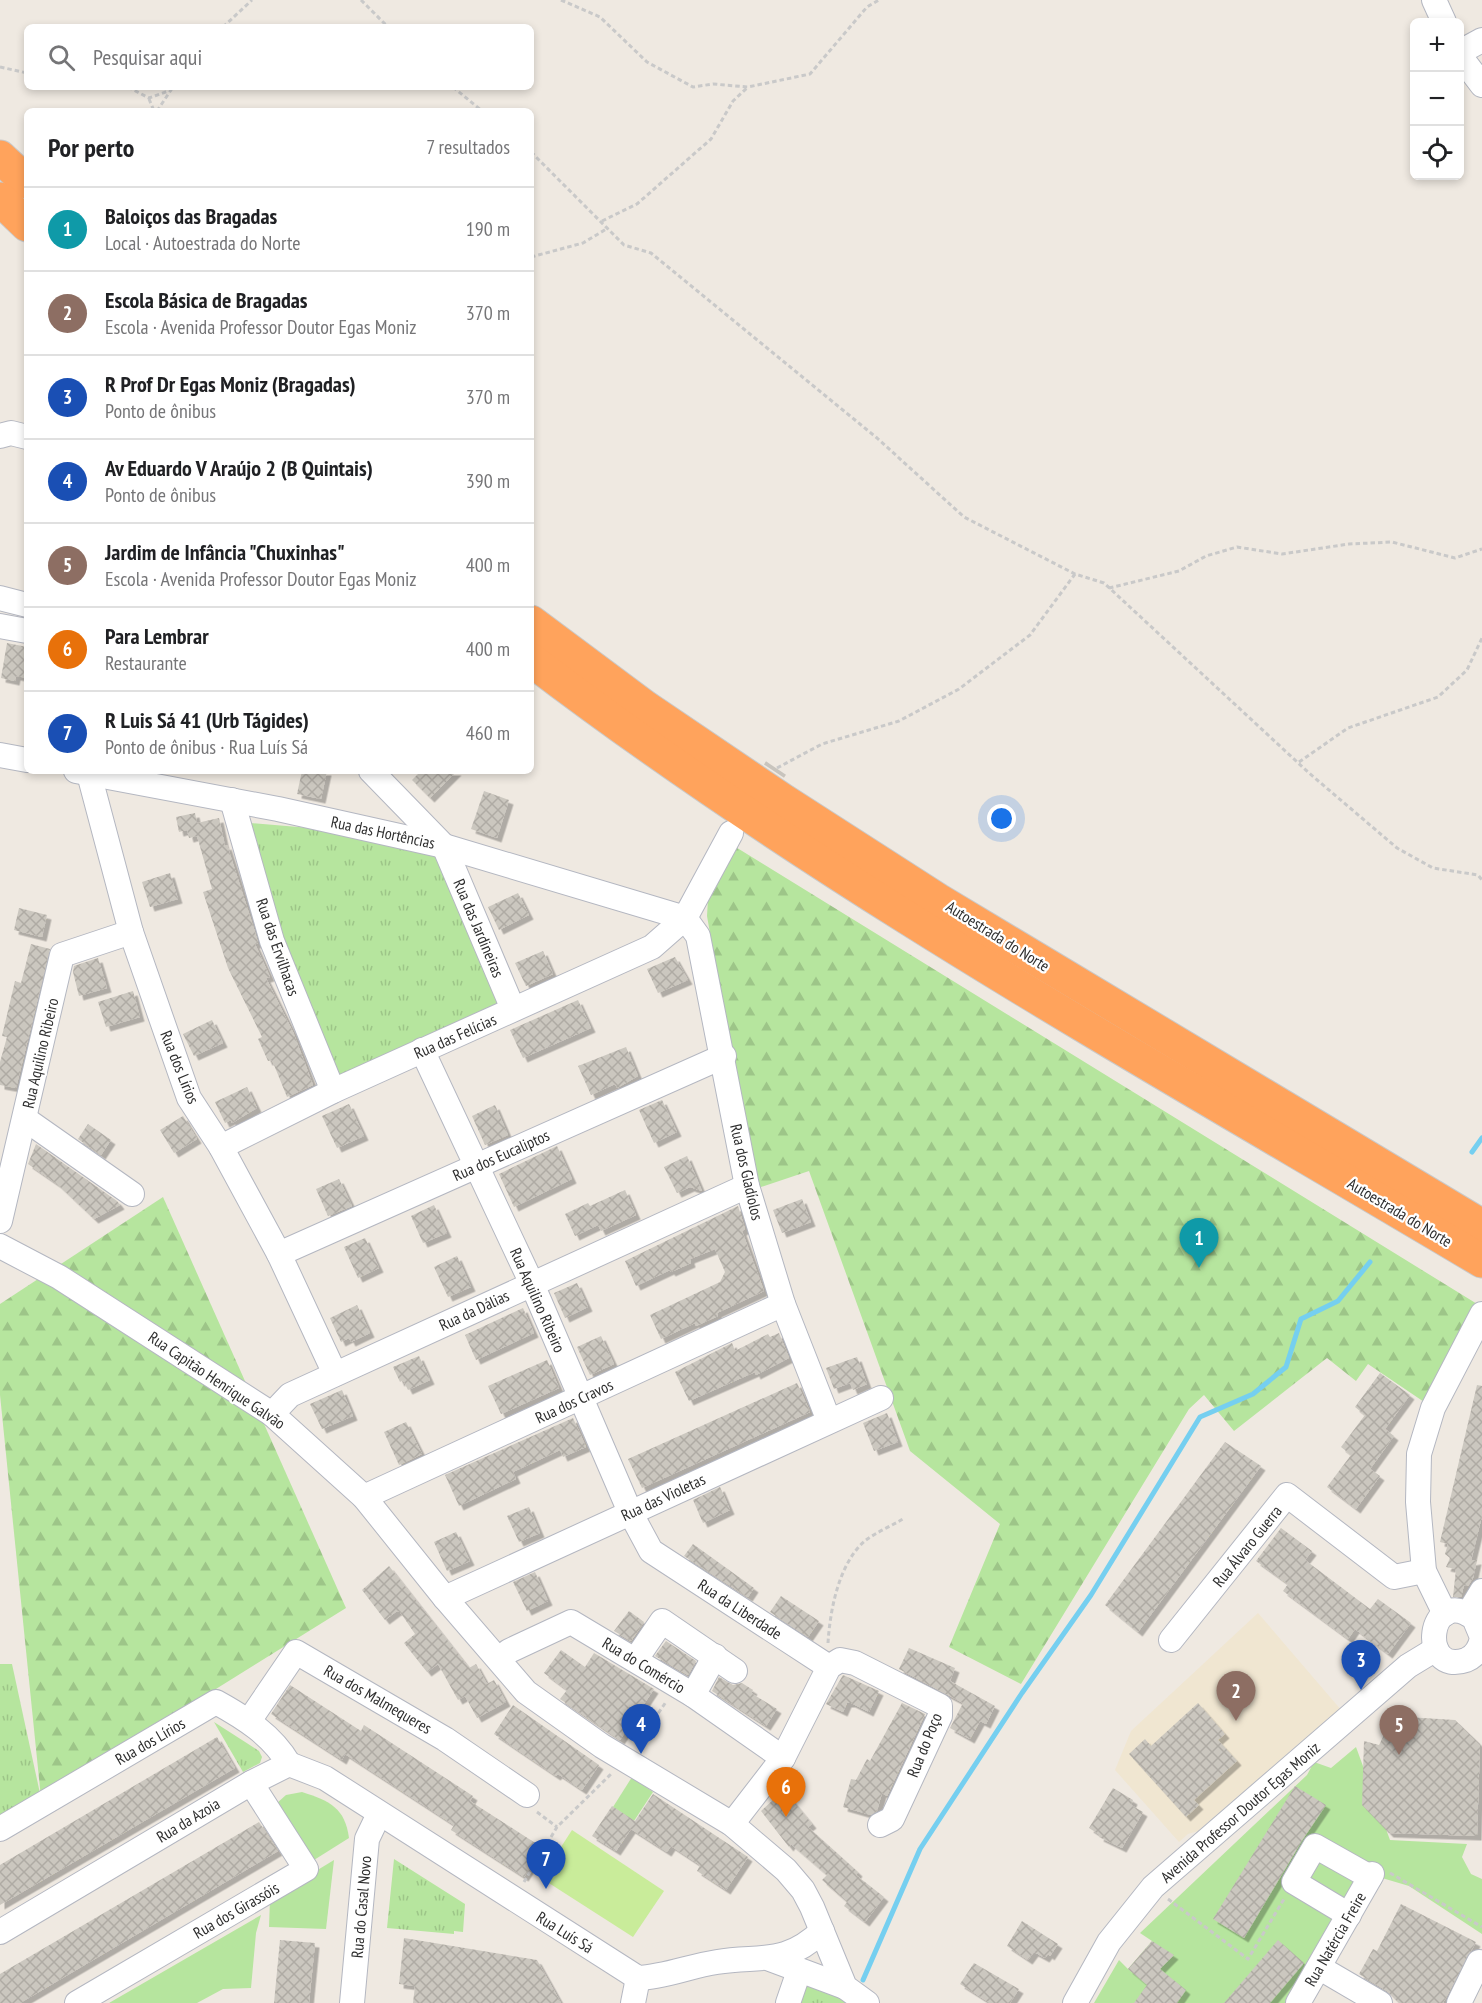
<!DOCTYPE html>
<html lang="pt">
<meta charset="utf-8">
<style>
body{margin:0;font-family:"PT Sans Narrow",sans-serif;background:#f6f6f6;color:#202124}
.controls{position:absolute;right:18px;top:18px;display:grid;overflow:hidden;border-radius:9px;box-shadow:0 3px 9px #0003}
.controls button{width:54px;height:54px;display:grid;place-items:center;padding:0;border:0;border-bottom:2px solid #e0e0e0;background:#fff;color:#202124;font:30px sans-serif}
.you{position:absolute;left:1002px;top:819px;width:21px;height:21px;margin:-15px;border:4px solid #fff;border-radius:50%;background:#1a73e8;box-shadow:0 0 0 9px #1a73e833}
.badge{display:grid;place-items:center;width:39px;height:39px;border-radius:50%;background:#db2777;color:#fff;font-size:20px;font-weight:700}
.pin{position:absolute;translate:-50% -50px;filter:drop-shadow(0 2px 3px #0008)}
.pin::after{content:'';position:absolute;top:32px;width:21px;height:18px;background:inherit;clip-path:polygon(0 0,100% 0,50% 100%)}
.list{margin:0;padding:0;list-style:none}
h2{display:flex;justify-content:space-between;align-items:center;height:78px;margin:0;padding:0 24px;font-size:26px}
h2 small{font-size:20px;font-weight:400;color:#757577}
.list li{display:grid;grid-template-columns:39px 1fr auto;gap:18px;align-items:center;box-sizing:border-box;height:84px;padding:0 24px;border-top:2px solid #e0e0e0}
.list b{display:block;font-size:22px;white-space:nowrap}
.list p{margin:0;font-size:20px;white-space:nowrap;color:#757577}
.list em{font-size:20px;font-style:normal;color:#757577}
.icon{flex:none;width:33px;height:33px;fill:none;stroke:currentColor;stroke-width:2;stroke-linecap:round;stroke-linejoin:round}
.map{position:relative;flex:none;width:1482px;height:2003px;overflow:hidden}
.search{position:absolute;background:#fff;box-shadow:0 3px 9px #0003;left:24px;top:24px;width:510px;height:66px;display:flex;align-items:center;gap:15px;box-sizing:border-box;padding:0 21px;border-radius:9px;color:#757577;font-size:22px}
.panel{position:absolute;background:#fff;box-shadow:0 3px 9px #0003;left:24px;top:108px;width:510px;height:666px;border-radius:9px}
.map>svg:first-child{display:block}
</style>
<div class="map">
<svg width="1482" height="2003" viewBox="0 0 1482 2003">
<defs>
<pattern id="grass-tufts" width="24" height="20" patternUnits="userSpaceOnUse" patternTransform="scale(1.5)"><rect width="24" height="20" fill="#b6e59e"/><path d="M3 7l-1-3M5 7V3M7 7l1-3M15 17l-1-3M17 17v-4M19 17l1-3" fill="none" stroke="#9dc588"/></pattern>
<pattern id="forest-firs" width="22" height="20" patternUnits="userSpaceOnUse" patternTransform="scale(1.5)"><rect width="22" height="20" fill="#b6e59e"/><path d="M5 1l3.5 6h-7zM16 11l3.5 6h-7z" fill="#9dc588"/></pattern>
<pattern id="building-cross-hatch" width="8" height="8" patternUnits="userSpaceOnUse" patternTransform="scale(1.5)"><rect width="8" height="8" fill="#cbc7bf"/><path d="M0 0l8 8M0 8l8-8" fill="none" stroke="#afaba4"/></pattern>
<filter id="shadow"><feDropShadow dx="4.5" dy="4.5" stdDeviation="0" flood-color="#0004"/></filter>
</defs>
<rect width="100%" height="100%" fill="#efe9e1"/>
<path fill="#f0e6d1" d="M1258,1613L1342,1711L1202,1830L1188,1834L1179,1842L1115,1770L1131,1731Z"/>
<g fill="url(#grass-tufts)">
<path d="M238,822L440,839L504,1010L333,1091Z"/>
<path d="M0,1664H12L41,1798L0,1822Z"/>
<path d="M214,1722L259,1751L262,1757L260,1763L243,1772Z"/>
<path d="M394,1859L465,1904L463,1932L454,1931V1934L387,1928Z"/>
<path d="M799,1971L867,2003H792Z"/>
</g>
<g fill="url(#forest-firs)">
<path d="M734,846L1482,1307L1433,1408L1368,1364L1356,1381L1327,1358L1234,1431L1204,1395L1189,1409L1021,1684L949,1647L1000,1524L910,1451L809,1171L755,1189L707,916L708,899Z"/>
<path d="M163,1197L346,1608L41,1798L0,1395V1304Z"/>
</g>
<g fill="#b6e59e">
<path d="M1356,1747L1390,1840L1467,1844L1462,1857L1471,1874L1482,1879V1934L1409,1886L1372,1875L1298,2003H1094L1119,1960L1128,1969L1152,1941L1140,1933L1307,1775L1314,1762L1331,1768Z"/>
<path d="M632,1777L653,1792L634,1821L613,1807Z"/>
<path d="M302,1792C330,1801 345,1808 349,1838L314,1860L276,1804L286,1795Z"/>
<path d="M334,1860L326,1929L269,1927L270,1899Z"/>
<path d="M261,1915L256,1933L251,1988L223,1989L197,2003H109Z"/>
</g>
<path fill="#c9ec9a" d="M572,1830L664,1891L633,1937L541,1878Z"/>
<g fill="none" stroke-linecap="round" stroke-linejoin="round">
<g stroke="#75cff0" stroke-width="5">
<path d="M1472,1152L1482,1138"/>
<path d="M863,1980L920,1849L1022,1693L1091,1595L1200,1417L1253,1394L1286,1367L1301,1319L1338,1301L1370,1262"/>
</g>
</g>
<g fill="url(#building-cross-hatch)" filter="url(#shadow)">
<path d="M7,643L27,647V678L16,676L15,681L1,678Z"/>
<path d="M302,771H327L321,799L297,794Z"/>
<path d="M421,771H457L430,798L412,780Z"/>
<path d="M484,791L509,800L497,838L471,829Z"/>
<path d="M195,813L197,823L219,818L225,846L227,845L255,932L258,943L255,944L270,977L266,978L293,1032L313,1085L287,1097L272,1060L268,1061L258,1039L262,1037L228,968L203,892L212,889L197,836L189,838L187,830L179,832L176,817Z"/>
<path d="M170,873L178,899L150,907L142,882Z"/>
<path d="M518,893L529,915L499,930L488,907Z"/>
<path d="M19,908L47,915L42,937L14,930Z"/>
<path d="M31,944L50,949L16,1088L0,1085V1062L7,1037L2,1036L15,981L21,983Z"/>
<path d="M543,951L553,974L526,986L515,963Z"/>
<path d="M675,957L688,980L658,993L647,969Z"/>
<path d="M98,958L107,988L79,996L73,972L74,966Z"/>
<path d="M133,991L140,1017L106,1027L98,1002Z"/>
<path d="M578,1000L591,1028L523,1058L510,1030Z"/>
<path d="M212,1020L223,1043L194,1056L183,1034Z"/>
<path d="M626,1047L638,1076L617,1088L615,1084L591,1095L578,1066Z"/>
<path d="M247,1087L257,1108L232,1123L231,1120L225,1123L215,1102Z"/>
<path d="M662,1100L677,1132L654,1143L639,1110Z"/>
<path d="M349,1104L364,1136L337,1148L322,1116Z"/>
<path d="M495,1105L508,1135L485,1145L472,1116Z"/>
<path d="M183,1116L197,1139L174,1153L160,1130Z"/>
<path d="M88,1124L111,1140L101,1155L78,1139Z"/>
<path d="M36,1144L117,1201L120,1205L94,1219L57,1184L28,1164Z"/>
<path d="M557,1146L572,1179L514,1207L499,1174Z"/>
<path d="M687,1156L702,1191L690,1187L677,1193L664,1167Z"/>
<path d="M339,1179L352,1206L328,1216L316,1189Z"/>
<path d="M625,1190L636,1215L601,1231L598,1225L575,1236L565,1214L588,1203L590,1206Z"/>
<path d="M802,1199L811,1222L782,1233L773,1210Z"/>
<path d="M434,1205L447,1233L423,1243L411,1216Z"/>
<path d="M738,1206L745,1229L742,1231L764,1291L717,1313L718,1316L696,1326L695,1323L661,1339L650,1315L720,1282L725,1272L715,1249L690,1259L691,1263L671,1272L670,1270L636,1286L625,1261Z"/>
<path d="M365,1238L379,1268L358,1278L344,1247Z"/>
<path d="M457,1256L471,1287L448,1297L434,1267Z"/>
<path d="M577,1283L588,1307L565,1318L554,1293Z"/>
<path d="M357,1305L370,1333L351,1342L349,1338L341,1342L330,1318Z"/>
<path d="M523,1308L534,1333L476,1360L465,1335Z"/>
<path d="M779,1333L789,1358L756,1375L755,1372L689,1401L675,1372L732,1343L735,1351L768,1334L770,1337Z"/>
<path d="M601,1336L614,1364L590,1375L577,1347Z"/>
<path d="M419,1356L430,1380L408,1390L403,1380L400,1382L393,1367Z"/>
<path d="M857,1357L867,1384L853,1390L850,1383L834,1389L826,1368Z"/>
<path d="M547,1360L559,1388L501,1414L488,1386Z"/>
<path d="M1380,1373L1410,1395L1385,1429L1394,1436L1370,1469L1380,1476L1356,1509L1327,1487L1351,1455L1341,1447L1365,1415L1355,1407Z"/>
<path d="M797,1383L810,1412L642,1488L628,1459Z"/>
<path d="M1477,1385L1482,1386V1516L1471,1561L1477,1560L1473,1578L1468,1586L1464,1585L1461,1597H1453L1456,1569L1446,1567L1450,1558L1445,1554L1448,1544L1440,1542Z"/>
<path d="M342,1390L353,1416L322,1429L310,1404Z"/>
<path d="M887,1413L898,1442L874,1451L863,1423Z"/>
<path d="M573,1418L586,1447L563,1457L560,1450L513,1472L516,1479L459,1506L445,1475Z"/>
<path d="M406,1422L422,1454L399,1465L384,1432Z"/>
<path d="M1225,1442L1261,1466L1138,1632L1105,1605Z"/>
<path d="M720,1487L730,1510L703,1523L693,1500Z"/>
<path d="M529,1507L540,1533L519,1542L507,1516Z"/>
<path d="M1281,1528L1312,1551L1305,1560L1370,1609L1378,1599L1411,1623L1388,1654L1355,1629L1348,1639L1283,1591L1288,1584L1256,1561Z"/>
<path d="M456,1532L470,1561L447,1571L434,1542Z"/>
<path d="M693,1544L754,1588L748,1597L684,1556Z"/>
<path d="M389,1566L469,1668L476,1664L487,1684L494,1680L506,1702L477,1718L465,1696L458,1700L438,1664L427,1672L404,1643L415,1634L400,1612L397,1611L385,1620L362,1590Z"/>
<path d="M535,1572L548,1601L527,1611L513,1582Z"/>
<path d="M781,1596L819,1621L808,1637L770,1612Z"/>
<path d="M629,1611L644,1622L631,1641L614,1631Z"/>
<path d="M666,1641L696,1661L688,1675L655,1656Z"/>
<path d="M909,1648L955,1668L950,1681L995,1706L986,1724L980,1721L970,1739L950,1728L963,1703L899,1669Z"/>
<path d="M561,1650L585,1667L594,1653L654,1689L620,1740L560,1699L567,1690L544,1673Z"/>
<path d="M843,1675L879,1691L869,1712L851,1703H847L843,1712L826,1704Z"/>
<path d="M719,1677L733,1685L742,1683L753,1690L751,1693L777,1709L766,1726L712,1691Z"/>
<path d="M290,1685L361,1731L364,1725L473,1796L470,1801L543,1848L524,1877L451,1830L454,1825L345,1754L342,1760L271,1714Z"/>
<path d="M902,1703L925,1714L887,1796L882,1793L877,1811L871,1815L843,1807L851,1779L856,1780L867,1759L870,1761Z"/>
<path d="M1198,1703L1225,1734L1218,1740L1237,1761L1194,1800L1199,1805L1186,1817L1129,1754L1145,1739L1151,1746Z"/>
<path d="M513,1705L599,1765L582,1790L558,1774L556,1776L494,1734Z"/>
<path d="M1391,1716L1455,1720L1480,1744L1477,1836L1389,1833L1362,1805L1364,1741L1379,1745L1385,1733L1391,1732Z"/>
<path d="M217,1737L235,1768L0,1905V1865Z"/>
<path d="M1295,1786L1326,1805L1303,1839L1244,1938L1213,1919Z"/>
<path d="M1113,1788L1133,1800L1131,1805L1143,1812L1122,1848L1099,1837L1100,1835L1089,1828Z"/>
<path d="M784,1790L812,1824L808,1827L858,1872L856,1875L884,1897L865,1922L844,1906L847,1902L822,1880L827,1875L791,1844L789,1847L761,1811Z"/>
<path d="M653,1794L748,1857L726,1890L697,1871L700,1865L671,1846L667,1852L631,1829L616,1851L592,1836L612,1806L635,1821Z"/>
<path d="M259,1822L278,1851L20,2003H0V1974Z"/>
<path d="M1401,1904L1476,1942L1443,2003H1399L1387,1991L1359,1974L1373,1949L1377,1951Z"/>
<path d="M1022,1921L1058,1944L1050,1956L1048,1954L1045,1958L1034,1952L1028,1960L1007,1946Z"/>
<path d="M404,1938L537,1960L561,2003H413L415,1986L399,1984Z"/>
<path d="M280,1940L315,1943L309,2003H274Z"/>
<path d="M1278,1940L1304,1963L1270,2003H1224Z"/>
<path d="M1152,1941L1174,1955L1160,1969L1186,1990L1177,2003H1134L1147,1985L1128,1969Z"/>
<path d="M974,1963L1019,1989L1010,2003H990L960,1984Z"/>
</g>
<g fill="none" stroke-linecap="round" stroke-linejoin="round">
<path stroke="#c8c4bd" stroke-width="24" stroke-dasharray="24 12" stroke-linecap="butt" d="M754,801L776,768"/>
<g stroke="#b4b7c1" stroke-width="26">
<g id="minor">
<path d="M1434,0L1444,22"/>
<path d="M1460,52L1482,40"/>
<path d="M1460,56L1482,85"/>
<path d="M0,436L11,433L27,437"/>
<path d="M0,598L27,605"/>
<path d="M0,626L27,631"/>
<path d="M0,755L27,760"/>
<path d="M76,771L278,809L444,846L685,918"/>
<path d="M371,771L444,846L513,1009"/>
<path d="M89,774L131,932L189,1098L221,1147L279,1254L335,1374"/>
<path d="M232,800L272,941L333,1091"/>
<path d="M685,918L698,936L747,1186L783,1304L829,1421"/>
<path d="M422,1050L532,1284L630,1512L651,1551L829,1667"/>
<path d="M25,1119L132,1194"/>
<path d="M221,1147L333,1091L652,947L685,918L731,833"/>
<path d="M0,1221L62,955L131,932"/>
<path d="M0,1246L59,1277L272,1414L364,1497L445,1598L526,1692L602,1746L732,1824L786,1870L803,1890L812,1907L845,1987L867,2003"/>
<path d="M279,1254L724,1056"/>
<path d="M272,1414L290,1395L747,1186"/>
<path d="M364,1497L783,1304"/>
<path d="M445,1598L881,1398"/>
<path d="M1445,1614L1424,1571L1418,1502L1419,1454L1433,1408L1482,1314"/>
<path d="M1468,1614L1482,1591"/>
<path d="M1482,1637L1474,1618C1427,1584 1418,1677 1466,1660C1476,1656 1480,1648 1482,1638"/>
<path d="M1171,1640L1287,1495L1394,1577L1424,1571"/>
<path d="M499,1659L509,1651L571,1622L693,1695L783,1758"/>
<path d="M636,1659L662,1621L735,1671"/>
<path d="M693,1695L715,1656"/>
<path d="M249,1721L296,1652L445,1739L527,1795"/>
<path d="M732,1824L783,1758L829,1667L840,1660L855,1663L940,1706V1716L892,1819L880,1825"/>
<path d="M0,1829L216,1702C245,1718 272,1735 289,1764"/>
<path d="M1349,1915L1294,1882L1315,1846L1370,1877"/>
<path d="M0,1932L251,1783L289,1764L325,1778L638,1978C665,1977 690,1966 717,1962C761,1955 785,1966 822,1931"/>
<path d="M770,1959L845,1987"/>
<path d="M1320,1968L1380,2003"/>
<path d="M77,2003L306,1869L251,1783"/>
<path d="M352,2003L367,1839L379,1814"/>
<path d="M633,2003L638,1978"/>
<path d="M788,2003L799,1971"/>
<path d="M1075,2003L1109,1942L1153,1887L1408,1666L1436,1649"/>
<path d="M1298,2003L1372,1874"/>
<path d="M1459,2003L1479,1962"/>
</g>
</g>
<g stroke="#c9c9c9" stroke-width="35">
<g id="highway">
<path d="M0,157L27,182"/>
<path d="M0,199L27,225"/>
<path d="M531,622L645,707L784,801L938,900L1482,1226"/>
<path d="M531,660C829,887 1160,1069 1482,1261"/>
</g>
</g>
<g stroke="#c9c9c9" stroke-width="3" stroke-dasharray="4.5 3" stroke-linecap="butt">
<path d="M361,0L388,27"/>
<path d="M561,0L600,17L647,62L693,87L713,84L748,87L810,74L867,7L879,0"/>
<path d="M223,27L252,0"/>
<path d="M0,67L27,73"/>
<path d="M128,87L149,98L171,90"/>
<path d="M453,87L482,111"/>
<path d="M149,99L154,111"/>
<path d="M157,111L173,87"/>
<path d="M531,152L624,245L651,253L877,438L964,517L1075,574L1104,583L1309,773L1397,848L1433,868L1478,875L1482,880"/>
<path d="M602,221L637,204L711,139L733,101L748,87"/>
<path d="M531,257L583,243L608,228"/>
<path d="M1109,588L1179,571L1206,556L1237,547L1282,554L1349,544L1392,542L1455,558L1482,549"/>
<path d="M1299,762L1348,728L1438,697L1467,670L1482,638"/>
<path d="M777,768L822,744L899,721L959,689L1030,635L1075,574"/>
<path d="M828,1643C830,1610 839,1562 866,1540C877,1532 891,1526 903,1519"/>
<path d="M637,1744L666,1702"/>
<path d="M537,1812L557,1827"/>
<path d="M1390,1873L1482,1927"/>
<path d="M524,1882L557,1827L611,1774"/>
<path d="M1168,1899L1248,1959L1284,1899"/>
</g>
<use href="#minor" stroke="#fff" stroke-width="24"/>
<use href="#highway" stroke="#ffa35c" stroke-width="33"/>
</g>
<g text-anchor="middle" dominant-baseline="central" stroke-width="4.5" stroke-linejoin="round" paint-order="stroke">
<g font-size="16" fill="#2e2e2e" stroke="#fff">
<text transform="translate(383 832) rotate(12)">Rua das Hortências</text>
<text transform="translate(479 928) rotate(67)">Rua das Jardineiras</text>
<text transform="translate(998 936) rotate(32)">Autoestrada do Norte</text>
<text transform="translate(278 947) rotate(71)">Rua das Ervilhacas</text>
<text transform="translate(455 1036) rotate(-24)">Rua das Felícias</text>
<text transform="translate(40 1053) rotate(-77)">Rua Aquilino Ribeiro</text>
<text transform="translate(180 1067) rotate(68)">Rua dos Lírios</text>
<text transform="translate(501 1155) rotate(-24)">Rua dos Eucaliptos</text>
<text transform="translate(747 1172) rotate(77)">Rua dos Gladíolos</text>
<text transform="translate(1400 1212) rotate(31)">Autoestrada do Norte</text>
<text transform="translate(538 1300) rotate(66)">Rua Aquilino Ribeiro</text>
<text transform="translate(474 1310) rotate(-25)">Rua da Dálias</text>
<text transform="translate(217 1380) rotate(34)">Rua Capitão Henrique Galvão</text>
<text transform="translate(574 1401) rotate(-25)">Rua dos Cravos</text>
<text transform="translate(663 1497) rotate(-25)">Rua das Violetas</text>
<text transform="translate(1247 1546) rotate(-51)">Rua Álvaro Guerra</text>
<text transform="translate(740 1609) rotate(33)">Rua da Liberdade</text>
<text transform="translate(644 1665) rotate(31)">Rua do Comércio</text>
<text transform="translate(378 1699) rotate(30)">Rua dos Malmequeres</text>
<text transform="translate(150 1741) rotate(-30)">Rua dos Lírios</text>
<text transform="translate(924 1745) rotate(-68)">Rua do Poço</text>
<text transform="translate(1240 1812) rotate(-41)">Avenida Professor Doutor Egas Moniz</text>
<text transform="translate(188 1820) rotate(-31)">Rua da Azoia</text>
<text transform="translate(361 1907) rotate(-85)">Rua do Casal Novo</text>
<text transform="translate(236 1910) rotate(-30)">Rua dos Girassóis</text>
<text transform="translate(565 1932) rotate(32)">Rua Luís Sá</text>
<text transform="translate(1335 1939) rotate(-60)">Rua Natércia Freire</text>
</g>
</g>
</svg>
<div class="controls">
<button>+</button>
<button>−</button>
<button><svg class="icon" aria-label="locate" viewBox="0 0 24 24"><circle cx="12" cy="12" r="6"/><path d="M12 2v4M12 18v4M2 12h4M18 12h4"/></svg></button>
</div>
<div class="you"></div>
<div class="pin badge" style="left:1199px;top:1268px;background:#0f9aa8">1</div>
<div class="pin badge" style="left:1236px;top:1721px;background:#8d6e63">2</div>
<div class="pin badge" style="left:1361px;top:1690px;background:#1a4fb4">3</div>
<div class="pin badge" style="left:641px;top:1754px;background:#1a4fb4">4</div>
<div class="pin badge" style="left:1399px;top:1755px;background:#8d6e63">5</div>
<div class="pin badge" style="left:786px;top:1817px;background:#e8710a">6</div>
<div class="pin badge" style="left:546px;top:1889px;background:#1a4fb4">7</div>
<div class="search"><svg class="icon" aria-label="search" viewBox="0 0 24 24"><circle cx="10" cy="10" r="6"/><path d="M15 15l6 6"/></svg>Pesquisar aqui</div>
<section class="panel">
<h2>Por perto<small>7 resultados</small></h2>
<ul class="list">
<li><span class="badge" style="background:#0f9aa8">1</span><div><b>Baloiços das Bragadas</b><p>Local · Autoestrada do Norte</p></div><em>190 m</em></li>
<li><span class="badge" style="background:#8d6e63">2</span><div><b>Escola Básica de Bragadas</b><p>Escola · Avenida Professor Doutor Egas Moniz</p></div><em>370 m</em></li>
<li><span class="badge" style="background:#1a4fb4">3</span><div><b>R Prof Dr Egas Moniz (Bragadas)</b><p>Ponto de ônibus</p></div><em>370 m</em></li>
<li><span class="badge" style="background:#1a4fb4">4</span><div><b>Av Eduardo V Araújo 2 (B Quintais)</b><p>Ponto de ônibus</p></div><em>390 m</em></li>
<li><span class="badge" style="background:#8d6e63">5</span><div><b>Jardim de Infância &quot;Chuxinhas&quot;</b><p>Escola · Avenida Professor Doutor Egas Moniz</p></div><em>400 m</em></li>
<li><span class="badge" style="background:#e8710a">6</span><div><b>Para Lembrar</b><p>Restaurante</p></div><em>400 m</em></li>
<li><span class="badge" style="background:#1a4fb4">7</span><div><b>R Luis Sá 41 (Urb Tágides)</b><p>Ponto de ônibus · Rua Luís Sá</p></div><em>460 m</em></li>
</ul>
</section>
</div>
